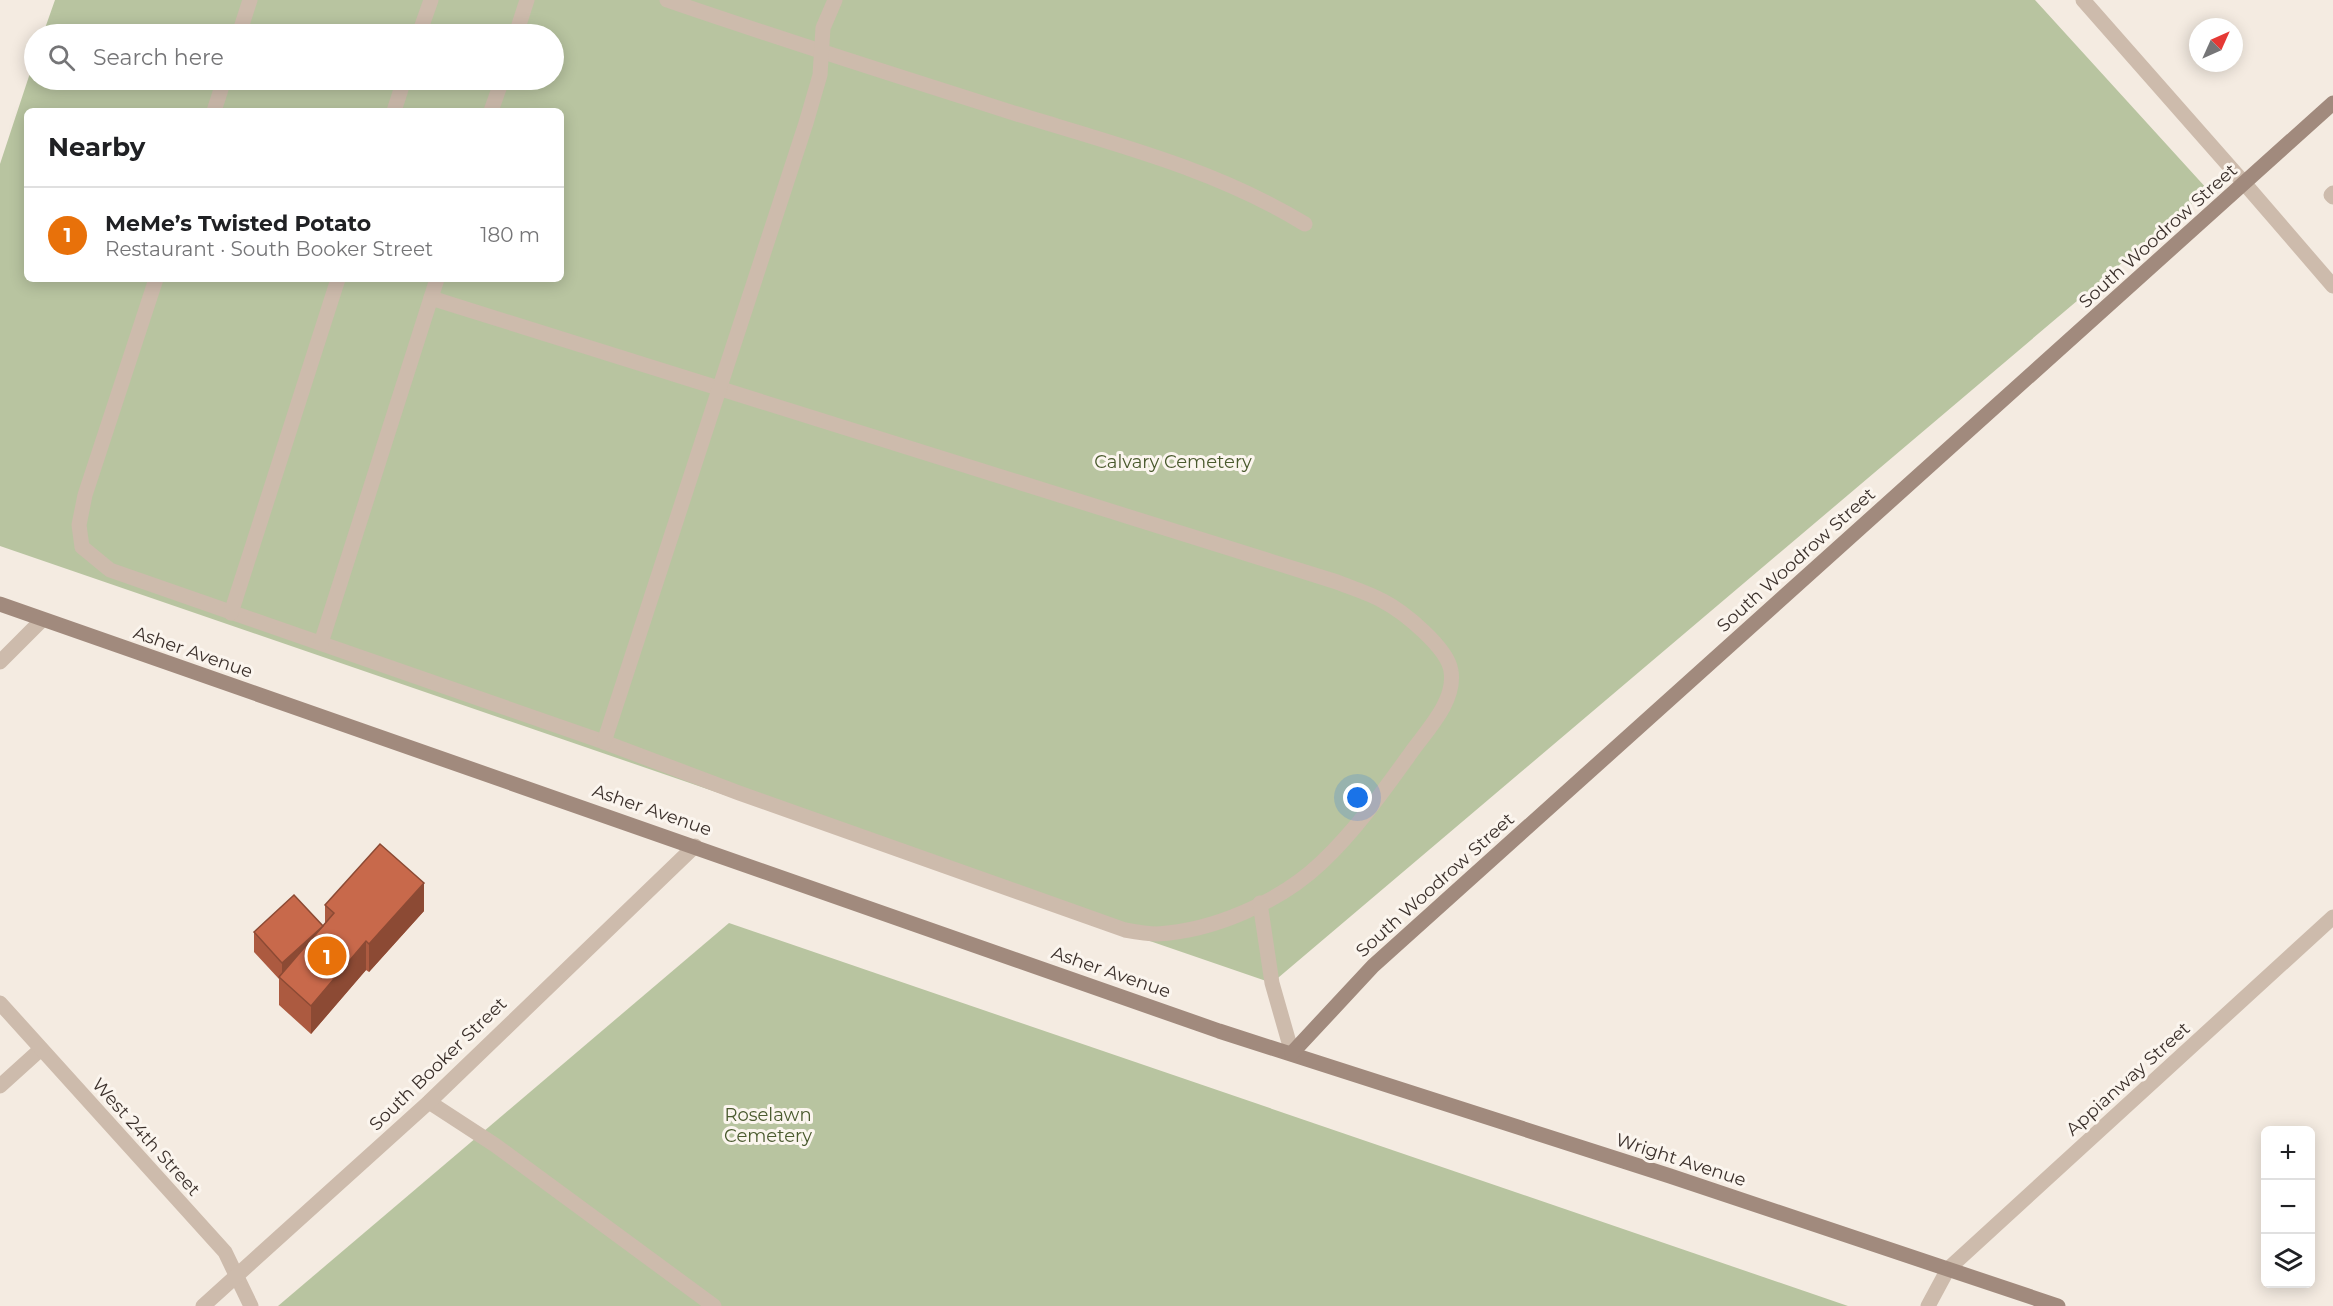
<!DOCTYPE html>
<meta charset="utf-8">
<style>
body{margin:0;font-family:Montserrat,sans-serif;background:#f6f6f6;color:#202124}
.controls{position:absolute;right:18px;bottom:18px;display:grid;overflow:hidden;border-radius:9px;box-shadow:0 3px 15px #0003}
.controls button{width:54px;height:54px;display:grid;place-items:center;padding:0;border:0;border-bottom:2px solid #e0e0e0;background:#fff;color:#202124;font:30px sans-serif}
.compass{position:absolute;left:2189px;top:18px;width:54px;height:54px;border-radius:50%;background:#fff;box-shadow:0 3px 15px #0003;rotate:45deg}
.you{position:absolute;left:1358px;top:798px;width:21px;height:21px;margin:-15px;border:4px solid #fff;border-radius:50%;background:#1a73e8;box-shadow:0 0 0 9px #1a73e833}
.badge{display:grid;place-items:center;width:39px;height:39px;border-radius:50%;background:#ea580c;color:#fff;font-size:20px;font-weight:700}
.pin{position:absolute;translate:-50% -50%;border:3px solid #fff;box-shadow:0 2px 6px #0006}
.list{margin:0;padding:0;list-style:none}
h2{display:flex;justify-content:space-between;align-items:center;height:78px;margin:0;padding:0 24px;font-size:26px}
h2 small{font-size:20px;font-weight:400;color:#757577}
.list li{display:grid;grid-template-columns:39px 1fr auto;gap:18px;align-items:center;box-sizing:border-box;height:96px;padding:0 24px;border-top:2px solid #e0e0e0}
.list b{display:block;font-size:22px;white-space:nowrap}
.list p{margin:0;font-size:20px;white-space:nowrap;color:#757577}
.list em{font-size:20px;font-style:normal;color:#757577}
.icon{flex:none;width:33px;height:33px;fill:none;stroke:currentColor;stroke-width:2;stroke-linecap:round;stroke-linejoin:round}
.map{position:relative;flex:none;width:2333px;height:1306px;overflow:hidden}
.search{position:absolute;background:#fff;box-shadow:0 3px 15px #0003;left:24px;top:24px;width:540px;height:66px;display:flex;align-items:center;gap:15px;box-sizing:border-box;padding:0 21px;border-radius:33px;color:#757577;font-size:22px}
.panel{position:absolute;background:#fff;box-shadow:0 3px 15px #0003;left:24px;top:108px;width:540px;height:174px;border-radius:9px}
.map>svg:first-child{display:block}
</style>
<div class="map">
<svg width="2333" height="1306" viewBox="0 0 2333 1306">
<rect width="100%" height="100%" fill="#f4ebe1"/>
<g fill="#b8c4a0" fill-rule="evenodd">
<path d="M55,0H2035L2208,190L1272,983L0,546V164L34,61V80H554V34H43ZM27,111H561V279H27Z"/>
<path d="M729,923L1848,1306H278Z"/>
</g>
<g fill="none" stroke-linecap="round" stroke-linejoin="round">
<g stroke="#cdbbac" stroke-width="15">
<path d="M667,0C783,40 900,77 1017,114C1115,144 1217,170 1305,224"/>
<path d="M239,34L250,0"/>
<path d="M419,34L431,0"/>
<path d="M516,34L527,0"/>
<path d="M214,111L224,80"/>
<path d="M394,111L404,80"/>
<path d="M491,111L502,80"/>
<path d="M2333,193L2331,195L2333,197"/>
<path d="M156,279L85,495L79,525L82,547L110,570L604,742L739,793L1125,930C1136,932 1147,934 1157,934C1213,931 1280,902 1321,863C1355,831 1382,793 1410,754C1426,731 1456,702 1451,671C1448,648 1404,612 1383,601C1369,593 1352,588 1337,582L431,298"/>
<path d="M231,613L338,279"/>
<path d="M321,643L437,279"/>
<path d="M604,742L806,123L820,75L823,28L835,0"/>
<path d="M1260,903L1272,983L1292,1053"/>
<path d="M0,1086L41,1049"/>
<path d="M429,1102L495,1145L714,1306"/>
<path d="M1928,1306L1948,1269"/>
</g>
<g stroke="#cdbbac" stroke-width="15">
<path d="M2245,184L2333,286"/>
<path d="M0,662L42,620"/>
<path d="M0,1003L225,1252L251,1306"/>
<path d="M1948,1269L2333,917"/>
<path d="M203,1306L429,1102L695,846"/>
</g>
<path stroke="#cdbbac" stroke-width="15" d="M2083,0L2245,184"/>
<g stroke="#a18a7d" stroke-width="15">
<path d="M0,604L1219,1031L1670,1176L2058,1306"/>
<path d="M1292,1053L1373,966L2333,103"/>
</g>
</g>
<path fill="#ac5a40" d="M325,905L424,911L369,972L366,970L311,1034L279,1005V979L254,952V932L323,926L325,923Z"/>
<g fill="#8c4a34">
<path d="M424,883V911L369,972V944Z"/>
<path d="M323,926L282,980V963Z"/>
<path d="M366,941V970L311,1034V1006Z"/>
</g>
<g fill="#c8694b" stroke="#8c4a34" stroke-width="1.5">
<path d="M380,844L424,883L369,944L366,941L311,1006L279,977L334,913L325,905Z"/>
<path d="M294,895L323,926L282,963L254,932Z"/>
</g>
<g text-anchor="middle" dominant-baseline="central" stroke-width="6" stroke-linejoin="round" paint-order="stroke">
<g font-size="18" fill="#3b302b" stroke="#fbf5ee">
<text transform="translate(2158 236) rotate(-42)">South Woodrow Street</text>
<text transform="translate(1796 560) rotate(-42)">South Woodrow Street</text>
<text transform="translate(193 652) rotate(19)">Asher Avenue</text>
<text transform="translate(652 810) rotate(19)">Asher Avenue</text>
<text transform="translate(1435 885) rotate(-42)">South Woodrow Street</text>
<text transform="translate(1111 972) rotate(19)">Asher Avenue</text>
<text transform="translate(438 1064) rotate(-44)">South Booker Street</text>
<text transform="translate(2128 1079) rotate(-42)">Appianway Street</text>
<text transform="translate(146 1137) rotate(48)">West 24th Street</text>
<text transform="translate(1681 1160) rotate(18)">Wright Avenue</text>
</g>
<g font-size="18" fill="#4a5a2e" stroke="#fbf5ee">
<text x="1173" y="462">Calvary Cemetery</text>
<text x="768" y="1115">Roselawn<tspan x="768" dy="21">Cemetery</tspan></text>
</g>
</g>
</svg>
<div class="controls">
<button>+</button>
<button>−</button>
<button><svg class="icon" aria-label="layers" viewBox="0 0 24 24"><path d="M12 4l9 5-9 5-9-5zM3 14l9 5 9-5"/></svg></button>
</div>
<svg class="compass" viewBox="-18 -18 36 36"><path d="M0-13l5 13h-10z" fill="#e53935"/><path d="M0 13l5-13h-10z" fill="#757577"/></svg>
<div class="you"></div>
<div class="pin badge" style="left:327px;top:956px;background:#e8710a">1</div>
<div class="search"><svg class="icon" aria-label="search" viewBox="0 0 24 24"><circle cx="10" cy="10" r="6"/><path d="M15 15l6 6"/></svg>Search here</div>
<section class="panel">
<h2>Nearby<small></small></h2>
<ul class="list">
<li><span class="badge" style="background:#e8710a">1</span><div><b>MeMe’s Twisted Potato</b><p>Restaurant · South Booker Street</p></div><em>180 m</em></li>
</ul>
</section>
</div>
